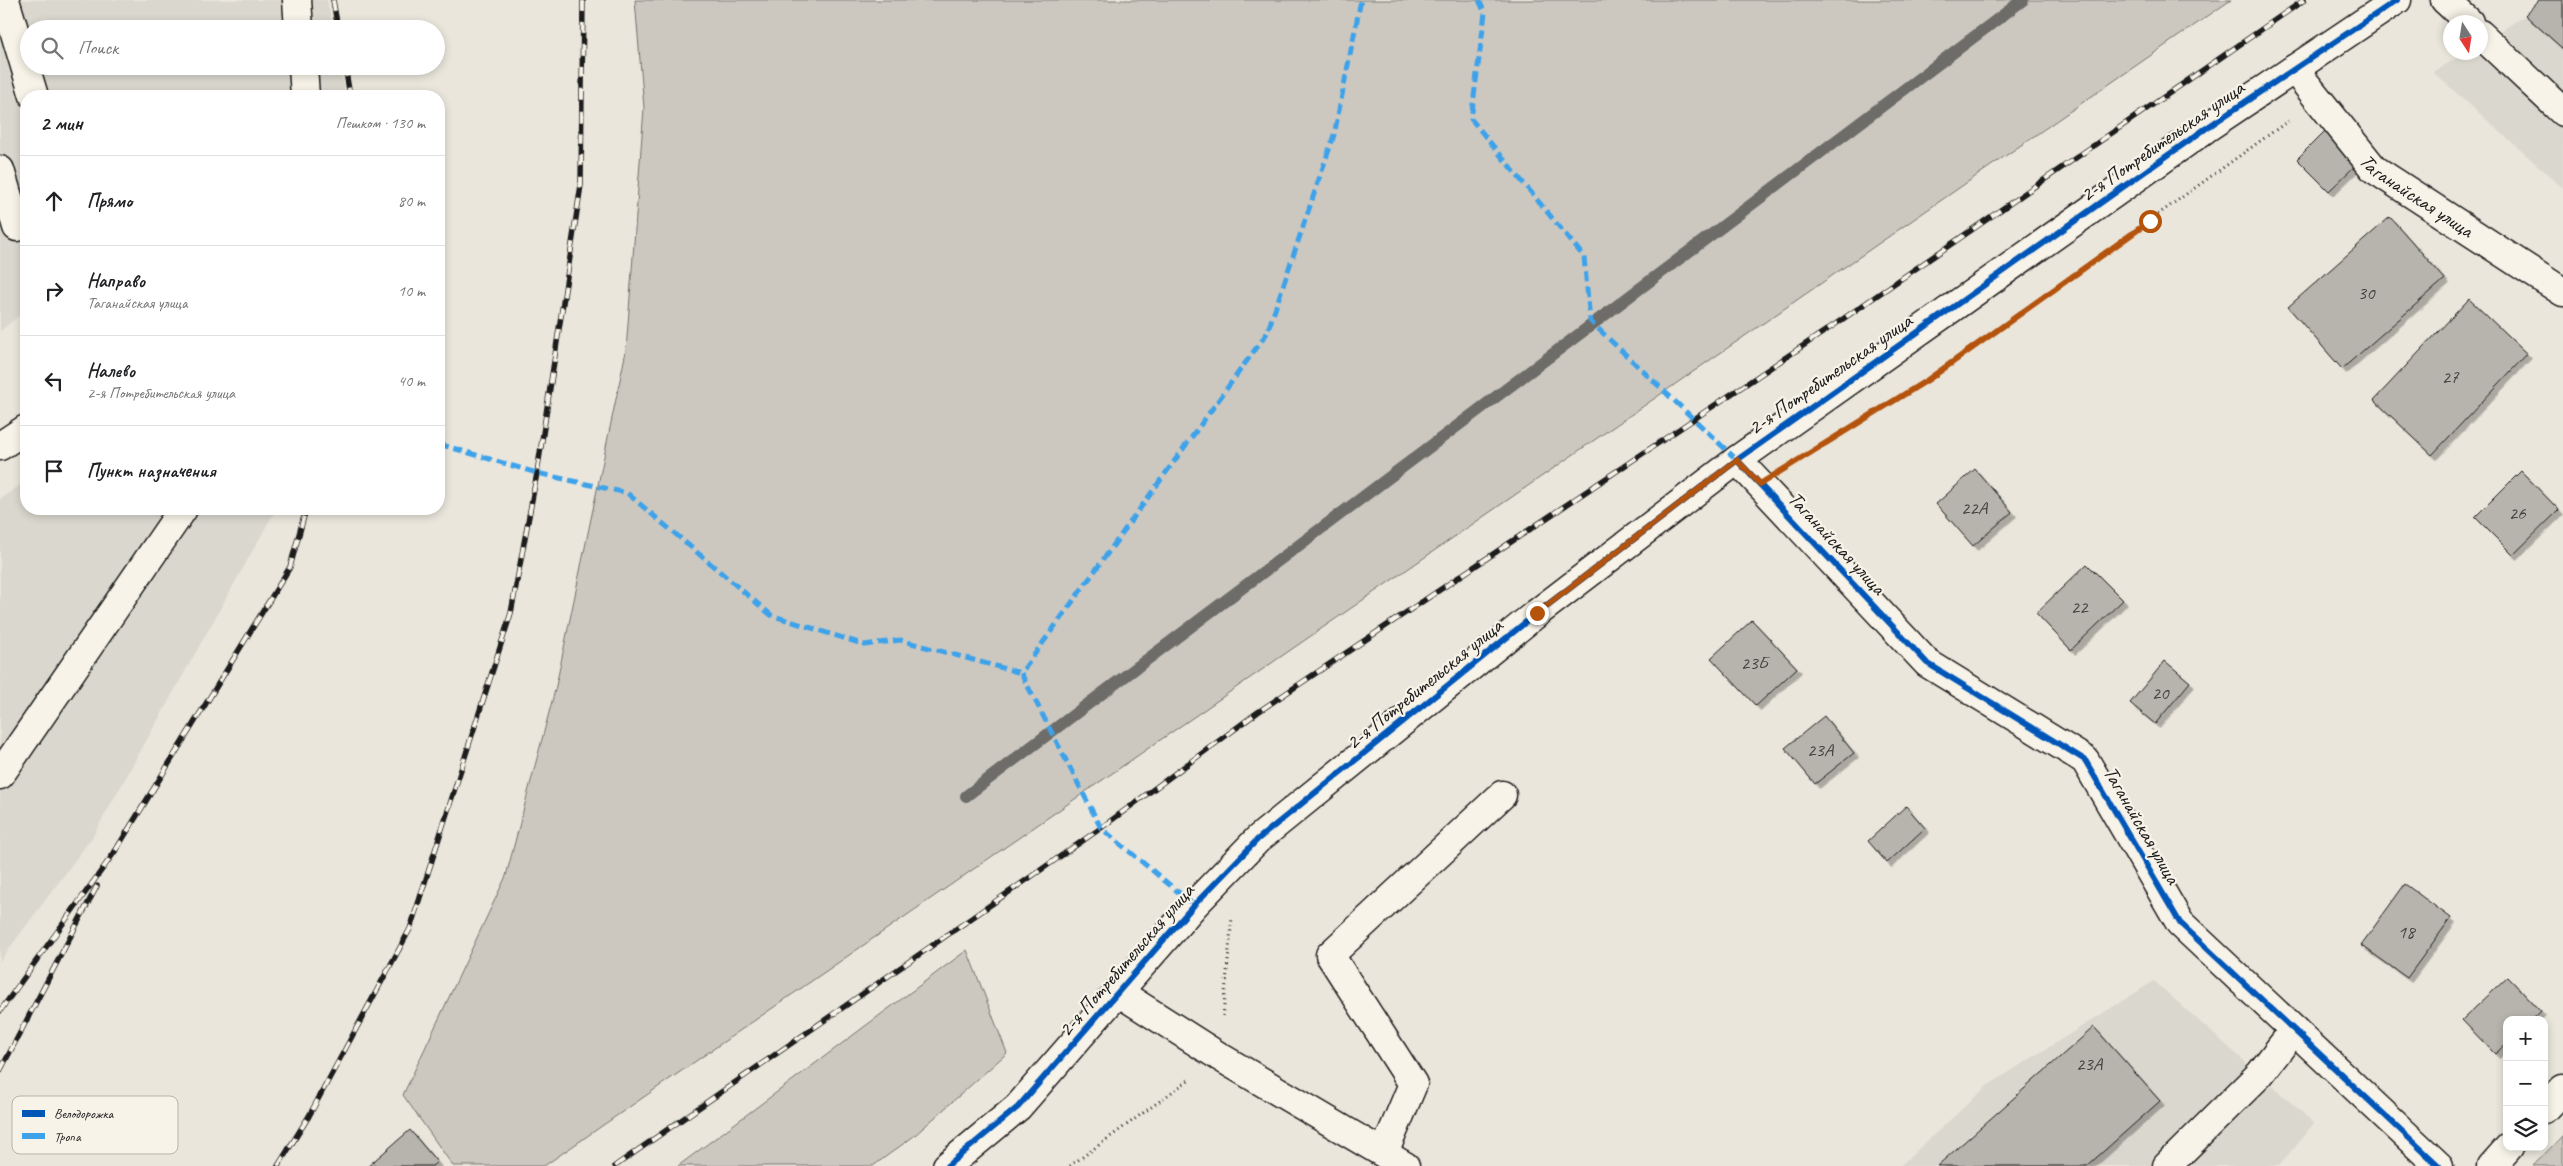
<!DOCTYPE html>
<html lang="ru">
<meta charset="utf-8">
<style>
body{margin:0;font-family:Caveat,sans-serif;background:#f2f2f2;color:#202124}
.controls{position:absolute;right:15px;bottom:15px;display:grid;overflow:hidden;border-radius:10px;box-shadow:0 2px 8px #0003}
.controls button{width:45px;height:45px;display:grid;place-items:center;padding:0;border:0;border-bottom:1px solid #e0e0e0;background:#fff;color:#202124;font:25px sans-serif}
.compass{position:absolute;left:2443px;top:15px;width:45px;height:45px;border-radius:50%;background:#fff;box-shadow:0 2px 8px #0003;rotate:168deg}
.stop{position:absolute;width:15px;height:15px;margin:-11px;border:4px solid #b45309;border-radius:50%;background:#fff}
.stop.end{background:#b45309;border-color:#fff;box-shadow:0 1px 5px #0008}
.list{margin:0;padding:0;list-style:none}
h2{display:flex;justify-content:space-between;align-items:center;height:65px;margin:0;padding:0 20px;font-size:21px}
h2 small{font-size:16px;font-weight:400;color:#757577}
.list li{display:grid;grid-template-columns:32px 1fr auto;gap:15px;align-items:center;box-sizing:border-box;height:90px;padding:0 20px;border-top:1px solid #e0e0e0}
.list b{display:block;font-size:19px;white-space:nowrap}
.list p{margin:0;font-size:16px;white-space:nowrap;color:#757577}
.list em{font-size:16px;font-style:normal;color:#757577}
.icon{flex:none;width:28px;height:28px;fill:none;stroke:currentColor;stroke-width:2;stroke-linecap:round;stroke-linejoin:round}
.map{position:relative;flex:none;width:2563px;height:1166px;overflow:hidden}
.search{position:absolute;background:#fff;box-shadow:0 2px 8px #0003;left:20px;top:20px;width:425px;height:55px;display:flex;align-items:center;gap:12px;box-sizing:border-box;padding:0 18px;border-radius:28px;color:#757577;font-size:19px}
.panel{position:absolute;background:#fff;box-shadow:0 2px 8px #0003;left:20px;top:90px;width:425px;height:425px;border-radius:20px}
.map>svg:first-child{display:block}
</style>
<div class="map">
<svg width="2563" height="1166" viewBox="0 0 2563 1166">
<defs>
<filter id="shadow"><feDropShadow dx="4.5" dy="4.5" stdDeviation="0" flood-color="#0004"/></filter>
</defs>
<rect width="100%" height="100%" fill="#eae6dc"/>
<filter id="ink" filterUnits="userSpaceOnUse"><feTurbulence type="fractalNoise" baseFrequency=".02" numOctaves="2"/><feDisplacementMap in="SourceGraphic" scale="10" xChannelSelector="R" yChannelSelector="G"/><feConvolveMatrix kernelMatrix="1 2 1 2 8 2 1 2 1" color-interpolation-filters="sRGB"/></filter>
<g filter="url(#ink)">
<g fill="#dad7ce">
<path d="M0,0H327L333,29H29V66H340L346,96H26V310L0,331Z"/>
<path d="M2550,0H2563V188L2433,72L2465,53L2480,52L2481,43Z"/>
<path d="M26,481V509H276L93,836L0,961V499Z"/>
<path d="M2154,981L2314,1123L2279,1166H1900L1987,1086Z"/>
</g>
<g fill="#ccc8c0" stroke="#74726e">
<path d="M635,0H2231L544,1166H453L403,1095L506,876L556,686L626,351L644,108Z"/>
<path d="M967,950L1007,1053L914,1136L873,1166H678Z"/>
<path d="M2563,1135V1166H2533Z"/>
</g>
<g fill="none" stroke-linecap="round" stroke-linejoin="round">
<path stroke="#6d6c68" stroke-width="12" d="M966,796L2023,0"/>
</g>
<g fill="#b6b4ac" stroke="#1c1c1c" filter="url(#shadow)">
<path d="M2539,0H2563V49L2525,15Z"/>
<path d="M2326,130L2359,162L2329,191L2297,159Z"/>
<path d="M2390,217L2445,279L2342,369L2288,307Z"/>
<path d="M2469,299L2527,354L2432,455L2374,400Z"/>
<path d="M1975,469L2012,512L1973,546L1936,504Z"/>
<path d="M2521,471L2559,510L2513,555L2475,517Z"/>
<path d="M2087,564L2123,600L2071,650L2036,613Z"/>
<path d="M1752,620L1797,668L1756,706L1711,658Z"/>
<path d="M2165,661L2190,682L2155,724L2130,703Z"/>
<path d="M1824,716L1854,753L1815,784L1785,748Z"/>
<path d="M1906,806L1925,828L1887,863L1868,841Z"/>
<path d="M2405,884L2451,918L2407,978L2361,945Z"/>
<path d="M2508,977L2540,1011L2531,1020H2507V1043L2495,1054L2462,1020Z"/>
<path d="M2094,1027L2160,1101L2087,1166H1937Z"/>
<path d="M410,1130L437,1162L432,1166H368Z"/>
</g>
<g fill="none" stroke-linecap="round" stroke-linejoin="round">
<g stroke="#1c1c1c" stroke-width="31">
<g id="minor">
<path d="M5,0L34,96"/>
<path d="M297,0L299,29"/>
<path d="M2445,0L2469,22"/>
<path d="M2480,34L2563,112"/>
<path d="M303,66L305,96"/>
<path id="s1" d="M2294,69L2374,169L2563,292"/>
<path d="M0,170L17,227"/>
<path d="M0,446L26,429"/>
<path d="M1737,460L1927,663L2085,760L2180,923L2439,1166"/>
<path d="M0,775L183,509"/>
<path d="M1118,992L1220,1057L1405,1166"/>
<path d="M2544,1109L2563,1089"/>
<path d="M1384,1153L1413,1084L1330,955L1502,795"/>
<path d="M947,1166L1018,1107L1194,905L1258,839L1537,613L1737,460L2205,129L2397,0"/>
<path d="M2167,1166L2260,1074L2294,1030"/>
<path d="M2492,1166L2509,1147"/>
</g>
</g>
<g stroke="#1c1c1c" stroke-width="3" stroke-dasharray="1 4" stroke-linecap="butt">
<path d="M1837,436L1929,379L2288,121"/>
<path d="M1223,1016L1232,917"/>
<path d="M1070,1166L1190,1079"/>
</g>
<use href="#minor" stroke="#f7f3e8" stroke-width="28"/>
<g stroke="#1c1c1c" stroke-width="5.5">
<g id="rail">
<path d="M333,0L338,29"/>
<path d="M345,66L350,96"/>
<path d="M0,1011L114,853L290,567L306,509"/>
<path d="M0,1071L97,886"/>
<path d="M278,1166L309,1116L410,929L511,613L537,473L581,185L583,0"/>
<path d="M615,1166L1101,828L1258,712L1840,321L2304,0"/>
</g>
</g>
<use href="#rail" stroke="#f7f3e8" stroke-width="4" stroke-dasharray="11" stroke-linecap="butt"/>
<g stroke="#3da2ea" stroke-width="5" stroke-dasharray="10 5" stroke-linecap="butt">
<path d="M1479,0L1485,13L1471,119L1584,257L1590,321L1737,460"/>
<path d="M439,444L537,473L627,493L771,615L865,645L900,640L1021,673"/>
<path d="M1194,905L1101,828L1021,673L1267,333L1334,135L1361,0"/>
</g>
<g stroke="#f7f3e8" stroke-width="9">
<g id="cycleway">
<path d="M1737,460L1927,663L2085,760L2180,923L2439,1166"/>
<path d="M947,1166L1018,1107L1194,905L1258,839L1537,613L1737,460L2205,129L2397,0"/>
</g>
</g>
<use href="#cycleway" stroke="#0057b8" stroke-width="6"/>
</g>
</g>
<g fill="none" stroke-linecap="round" stroke-linejoin="round" filter="url(#ink)">
<path stroke="#b45309" stroke-width="6" d="M1537,613L1737,460L1760,484L1929,379L2150,221"/>
</g>
<g text-anchor="middle" dominant-baseline="central" stroke-width="4.5" stroke-linejoin="round" paint-order="stroke">
<g font-size="19" fill="#424240">
<text x="2366" y="293">30</text>
<text x="2450" y="377">27</text>
<text x="1974" y="508">22А</text>
<text x="2517" y="513">26</text>
<text x="2079" y="607">22</text>
<text x="1754" y="663">23Б</text>
<text x="2160" y="693">20</text>
<text x="1820" y="750">23А</text>
<text x="2406" y="932">18</text>
<text x="2089" y="1064">23А</text>
</g>
<g font-size="21" fill="#1c1c1c" stroke="#f7f3e8">
<text transform="translate(2162 141) rotate(-35)">2-я Потребительская улица</text>
<text stroke="none"><textPath href="#s1" startOffset="178">Таганайская улица</textPath></text>
<text transform="translate(1830 374) rotate(-35)">2-я Потребительская улица</text>
<text transform="translate(1837 543) rotate(47)">Таганайская улица</text>
<text transform="translate(1424 684) rotate(-39)">2-я Потребительская улица</text>
<text transform="translate(2142 825) rotate(60)">Таганайская улица</text>
<text transform="translate(1126 960) rotate(-49)">2-я Потребительская улица</text>
</g>
</g>
<rect x="12" y="1096" width="166" height="58" rx="8" fill="#f7f3e8" stroke="#b5b2ab" stroke-width="1"/>
<rect x="22" y="1110" width="23" height="7" fill="#0057b8"/>
<rect x="22" y="1133" width="23" height="6" fill="#3da2ea"/>
<g font-size="14" fill="#1c1c1c">
<text x="54" y="1118">Велодорожка</text>
<text x="54" y="1141">Тропа</text>
</g>
</svg>
<div class="controls">
<button>+</button>
<button>−</button>
<button><svg class="icon" aria-label="layers" viewBox="0 0 24 24"><path d="M12 4l9 5-9 5-9-5zM3 14l9 5 9-5"/></svg></button>
</div>
<svg class="compass" viewBox="-18 -18 36 36"><path d="M0-13l5 13h-10z" fill="#e53935"/><path d="M0 13l5-13h-10z" fill="#757577"/></svg>
<div class="stop" style="left:2150px;top:221px"></div>
<div class="stop end" style="left:1537px;top:613px"></div>
<div class="search"><svg class="icon" aria-label="search" viewBox="0 0 24 24"><circle cx="10" cy="10" r="6"/><path d="M15 15l6 6"/></svg>Поиск</div>
<section class="panel">
<h2>2 мин<small>Пешком · 130 m</small></h2>
<ul class="list">
<li><svg class="icon" aria-label="ahead" viewBox="0 0 24 24"><path d="M12 20V5M6 11l6-6 6 6"/></svg><div><b>Прямо</b></div><em>80 m</em></li>
<li><svg class="icon" aria-label="right" viewBox="0 0 24 24"><path d="M7 20v-9h11M14 6l5 5-5 5"/></svg><div><b>Направо</b><p>Таганайская улица</p></div><em>10 m</em></li>
<li><svg class="icon" aria-label="left" viewBox="0 0 24 24"><path d="M17 20v-9H6M10 6l-5 5 5 5"/></svg><div><b>Налево</b><p>2-я Потребительская улица</p></div><em>40 m</em></li>
<li><svg class="icon" aria-label="arrive" viewBox="0 0 24 24"><path d="M6 21V4h12l-3 4 3 4H6"/></svg><div><b>Пункт назначения</b></div></li>
</ul>
</section>
</div>
